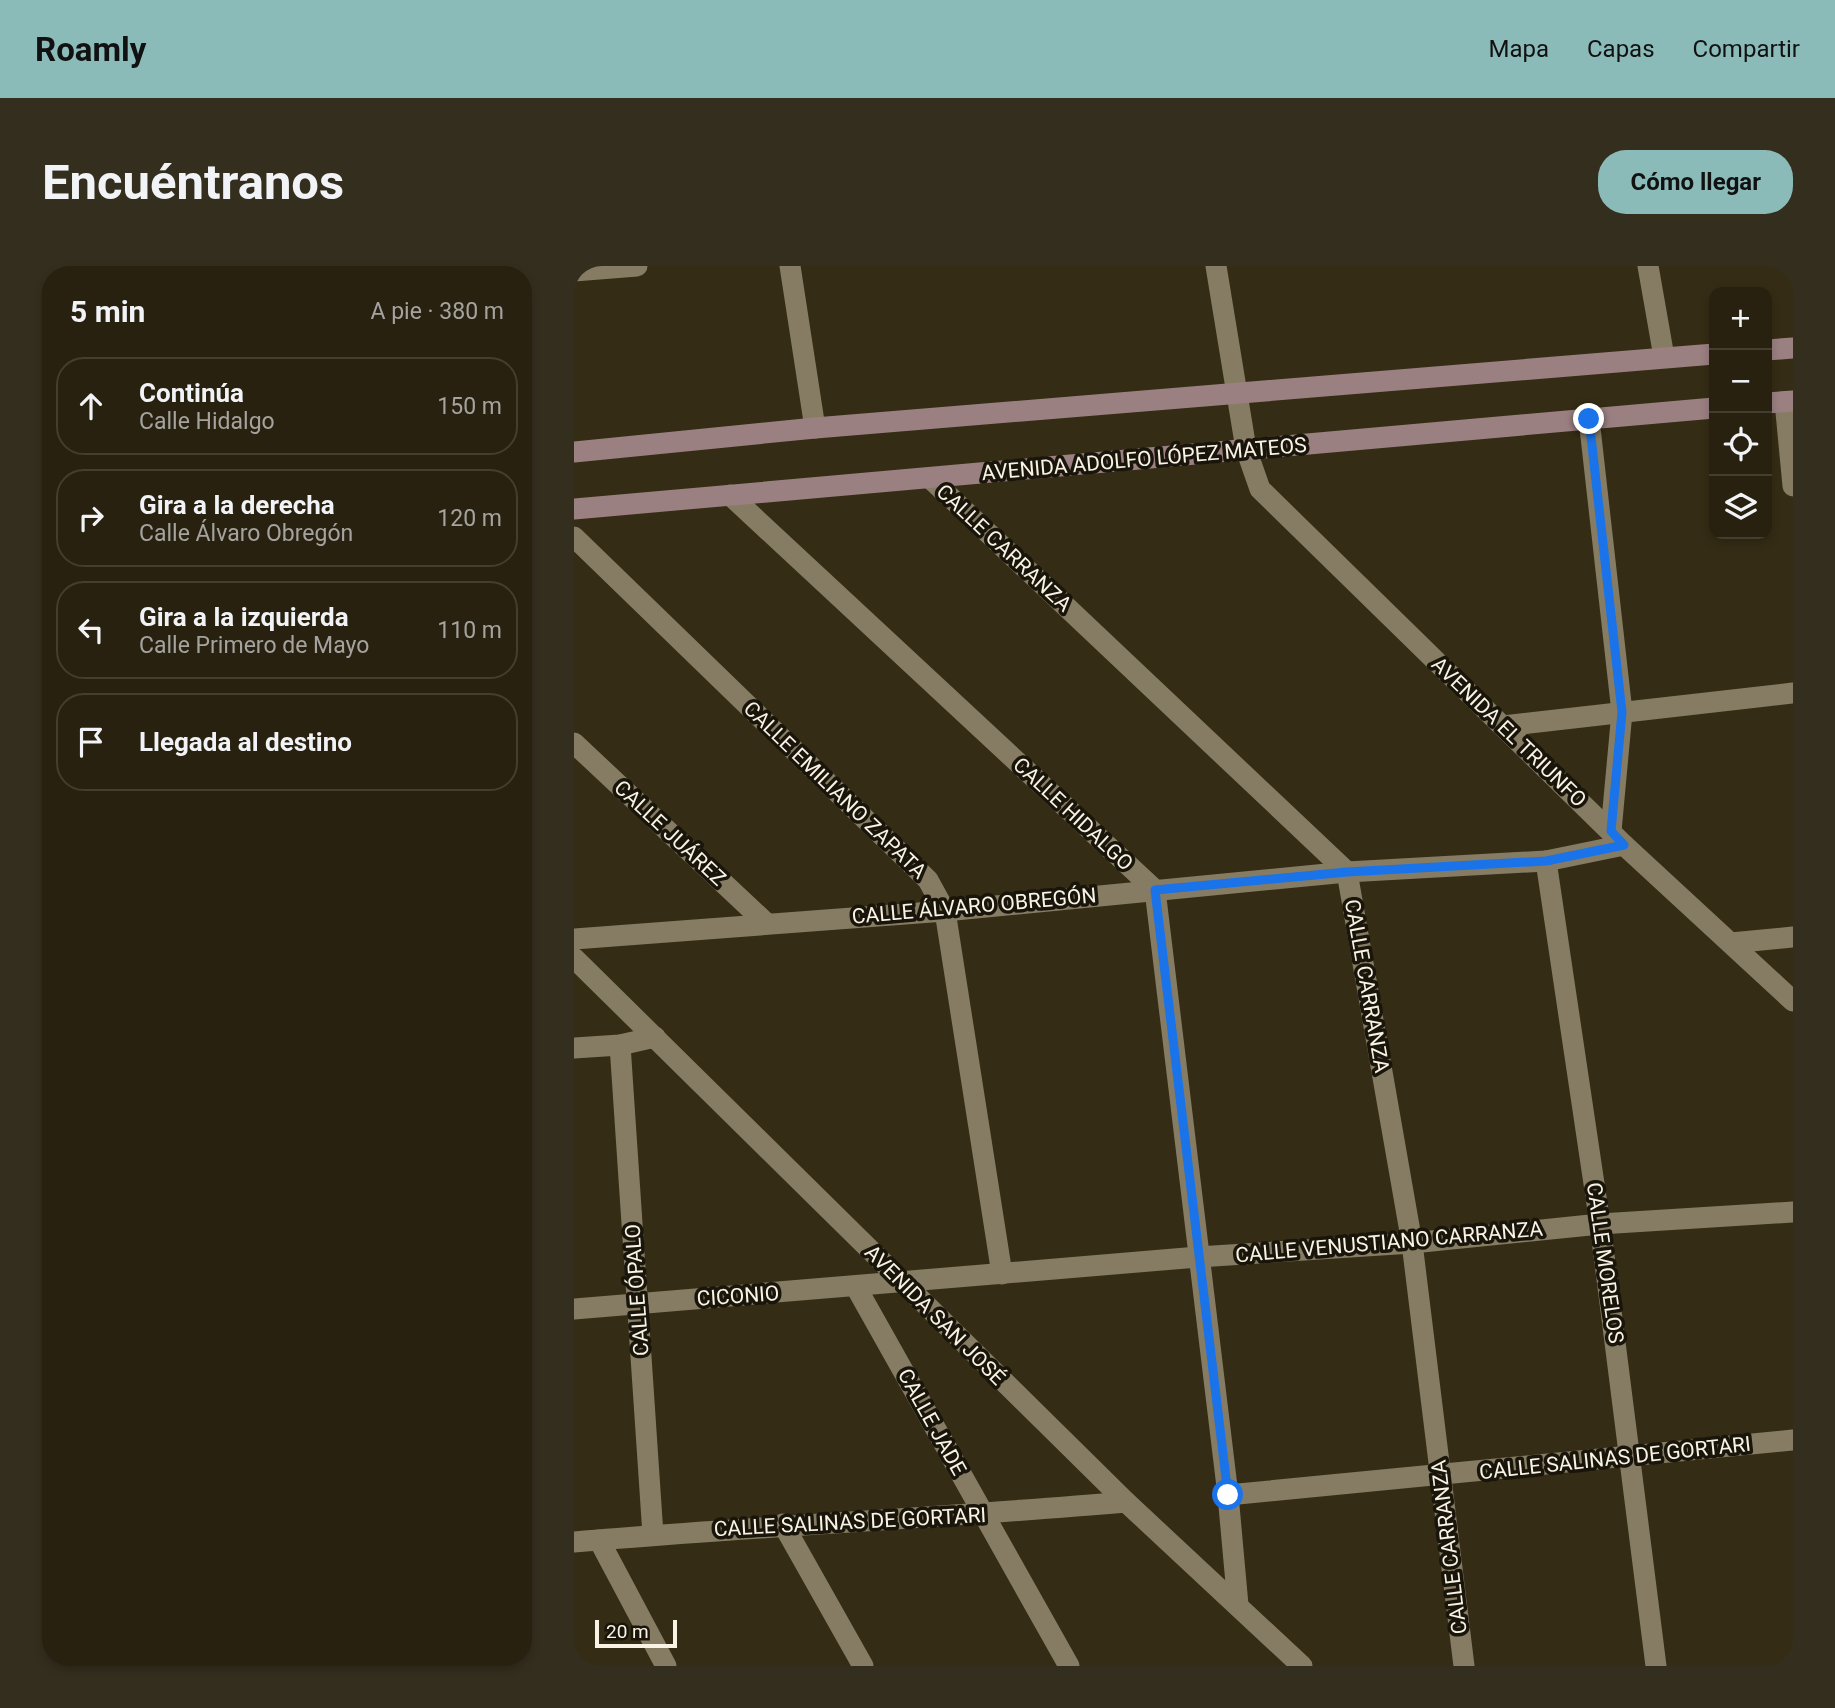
<!DOCTYPE html>
<html lang="es">
<meta charset="utf-8">
<style>
body{margin:0;font-family:Roboto,sans-serif;background:#342e1e;color:#f1f3f6}
.controls{position:absolute;right:21px;top:21px;display:grid;overflow:hidden;border-radius:14px;box-shadow:0 4px 10px #0003}
.controls button{width:63px;height:63px;display:grid;place-items:center;padding:0;border:0;border-bottom:2px solid #443e30;background:#282110;color:#f1f3f6;font:35px sans-serif}
.scale{position:absolute;left:21px;bottom:18px;width:82px;box-sizing:border-box;padding-left:7px;border:4px solid #f8f3e5;border-top:0;font-size:19px;line-height:24px;white-space:nowrap;color:#f8f3e5;-webkit-text-stroke:5px #19150b;paint-order:stroke}
.stop{position:absolute;width:21px;height:21px;margin:-16px;border:5px solid #1a73e8;border-radius:50%;background:#fff}
.stop.end{background:#1a73e8;border-color:#fff;box-shadow:0 2px 7px #0008}
.list{margin:0;padding:0;list-style:none}
h2{display:flex;justify-content:space-between;align-items:center;height:91px;margin:0;padding:0 28px;font-size:30px}
h2 small{font-size:23px;font-weight:400;color:#a5a39f}
.list li{display:grid;grid-template-columns:46px 1fr auto;gap:21px;align-items:center;box-sizing:border-box;height:98px;margin:0 14px 14px;padding:0 14px;border:2px solid #443e30;border-radius:28px}
.list b{display:block;font-size:26px;white-space:nowrap}
.list p{margin:0;font-size:23px;white-space:nowrap;color:#a5a39f}
.list em{font-size:23px;font-style:normal;color:#a5a39f}
.icon{flex:none;width:38px;height:38px;fill:none;stroke:currentColor;stroke-width:2;stroke-linecap:round;stroke-linejoin:round}
.map{position:relative;flex:none;width:1219px;height:1400px;overflow:hidden;border-radius:28px}
header{display:flex;align-items:center;gap:42px;box-sizing:border-box;height:98px;padding:0 35px;background:#8bbbb9;color:#111}
header strong{font-size:33px}
nav{display:flex;gap:38px;margin-inline-start:auto;font-size:24px}
.intro{display:flex;align-items:center;justify-content:space-between;box-sizing:border-box;height:168px;padding:0 42px}
h1{margin:0;font-size:49px}
.button{padding:18px 32px;border-radius:28px;background:#8bbbb9;color:#111;font-size:24px;font-weight:700}
main{display:flex;gap:42px;padding:0 42px}
aside{flex:1;background:#282110;border-radius:28px;box-shadow:0 4px 10px #0003}
.map>svg:first-child{display:block}
</style>
<header>
<strong>Roamly</strong>
<nav><a>Mapa</a><a>Capas</a><a>Compartir</a></nav>
</header>
<div class="intro"><h1>Encuéntranos</h1><a class="button">Cómo llegar</a></div>
<main>
<aside>
<h2>5 min<small>A pie · 380 m</small></h2>
<ul class="list">
<li><svg class="icon" aria-label="ahead" viewBox="0 0 24 24"><path d="M12 20V5M6 11l6-6 6 6"/></svg><div><b>Continúa</b><p>Calle Hidalgo</p></div><em>150 m</em></li>
<li><svg class="icon" aria-label="right" viewBox="0 0 24 24"><path d="M7 20v-9h11M14 6l5 5-5 5"/></svg><div><b>Gira a la derecha</b><p>Calle Álvaro Obregón</p></div><em>120 m</em></li>
<li><svg class="icon" aria-label="left" viewBox="0 0 24 24"><path d="M17 20v-9H6M10 6l-5 5 5 5"/></svg><div><b>Gira a la izquierda</b><p>Calle Primero de Mayo</p></div><em>110 m</em></li>
<li><svg class="icon" aria-label="arrive" viewBox="0 0 24 24"><path d="M6 21V4h12l-3 4 3 4H6"/></svg><div><b>Llegada al destino</b></div></li>
</ul>
</aside>
<div class="map">
<svg width="1219" height="1400" viewBox="0 0 1219 1400">
<rect width="100%" height="100%" fill="#352c15"/>
<g fill="none" stroke-linecap="round" stroke-linejoin="round">
<g stroke="#867c63" stroke-width="21">
<path d="M216,0L241,162"/>
<path d="M642,0L672,183L686,223L1050,579L1219,735"/>
<path d="M1074,0L1090,91"/>
<path d="M0,5L63,0"/>
<path d="M1211,136L1219,220"/>
<path d="M1015,153L1048,446L1037,565"/>
<path d="M357,213L773,606L838,977L890,1400"/>
<path d="M156,229L581,624L654,1229L664,1339"/>
<path d="M0,271L354,614L371,645L428,1008"/>
<path d="M929,460L1219,427"/>
<path d="M0,477L192,657"/>
<path d="M972,595L1026,958L1082,1400"/>
<path d="M0,673L371,645L773,606L972,595L1050,579"/>
<path d="M1157,677L1219,671"/>
<path d="M0,692L552,1236L728,1400"/>
<path d="M46,779L79,1269"/>
<path d="M0,782L46,779L81,771"/>
<path d="M282,1021L495,1400"/>
<path d="M0,1043L624,991L838,977L1026,958L1219,946"/>
<path d="M654,1229L1219,1174"/>
<path d="M209,1258L289,1400"/>
<path d="M25,1274L92,1400"/>
<path d="M0,1276C184,1260 368,1252 552,1236"/>
</g>
<g stroke="#9b8082" stroke-width="21">
<path d="M1193,84L1219,82"/>
<path d="M1193,137L1219,135"/>
<path d="M0,186L241,162L1140,88"/>
<path d="M0,243L1140,142"/>
</g>
</g>
<g fill="none" stroke-linecap="round" stroke-linejoin="round">
<path stroke="#1a73e8" stroke-width="9" d="M654,1229L581,624L773,606L972,595L1050,579L1037,565L1048,446L1015,153"/>
</g>
<g text-anchor="middle" dominant-baseline="central" stroke-width="7" stroke-linejoin="round" paint-order="stroke">
<g font-size="21" fill="#f8f3e5" stroke="#19150b">
<text transform="translate(570 193) rotate(-5)">AVENIDA ADOLFO LÓPEZ MATEOS</text>
<text transform="translate(430 282) rotate(43)">CALLE CARRANZA</text>
<text transform="translate(935 466) rotate(44)">AVENIDA EL TRIUNFO</text>
<text transform="translate(261 524) rotate(44)">CALLE EMILIANO ZAPATA</text>
<text transform="translate(499 548) rotate(43)">CALLE HIDALGO</text>
<text transform="translate(96 567) rotate(43)">CALLE JUÁREZ</text>
<text transform="translate(400 640) rotate(-5)">CALLE ÁLVARO OBREGÓN</text>
<text transform="translate(793 720) rotate(80)">CALLE CARRANZA</text>
<text transform="translate(815 976) rotate(-5)">CALLE VENUSTIANO CARRANZA</text>
<text transform="translate(1031 997) rotate(82)">CALLE MORELOS</text>
<text transform="translate(63 1024) rotate(-94)">CALLE ÓPALO</text>
<text transform="translate(164 1030) rotate(-4)">CICONIO</text>
<text transform="translate(361 1049) rotate(45)">AVENIDA SAN JOSÉ</text>
<text transform="translate(358 1156) rotate(61)">CALLE JADE</text>
<text transform="translate(1041 1192) rotate(-6)">CALLE SALINAS DE GORTARI</text>
<text transform="translate(276 1256) rotate(-3)">CALLE SALINAS DE GORTARI</text>
<text transform="translate(875 1281) rotate(-97)">CALLE CARRANZA</text>
</g>
</g>
</svg>
<div class="controls">
<button>+</button>
<button>−</button>
<button><svg class="icon" aria-label="locate" viewBox="0 0 24 24"><circle cx="12" cy="12" r="6"/><path d="M12 2v4M12 18v4M2 12h4M18 12h4"/></svg></button>
<button><svg class="icon" aria-label="layers" viewBox="0 0 24 24"><path d="M12 4l9 5-9 5-9-5zM3 14l9 5 9-5"/></svg></button>
</div>
<div class="scale">20 m</div>
<div class="stop" style="left:654px;top:1229px"></div>
<div class="stop end" style="left:1015px;top:153px"></div>
</div>
</main>
